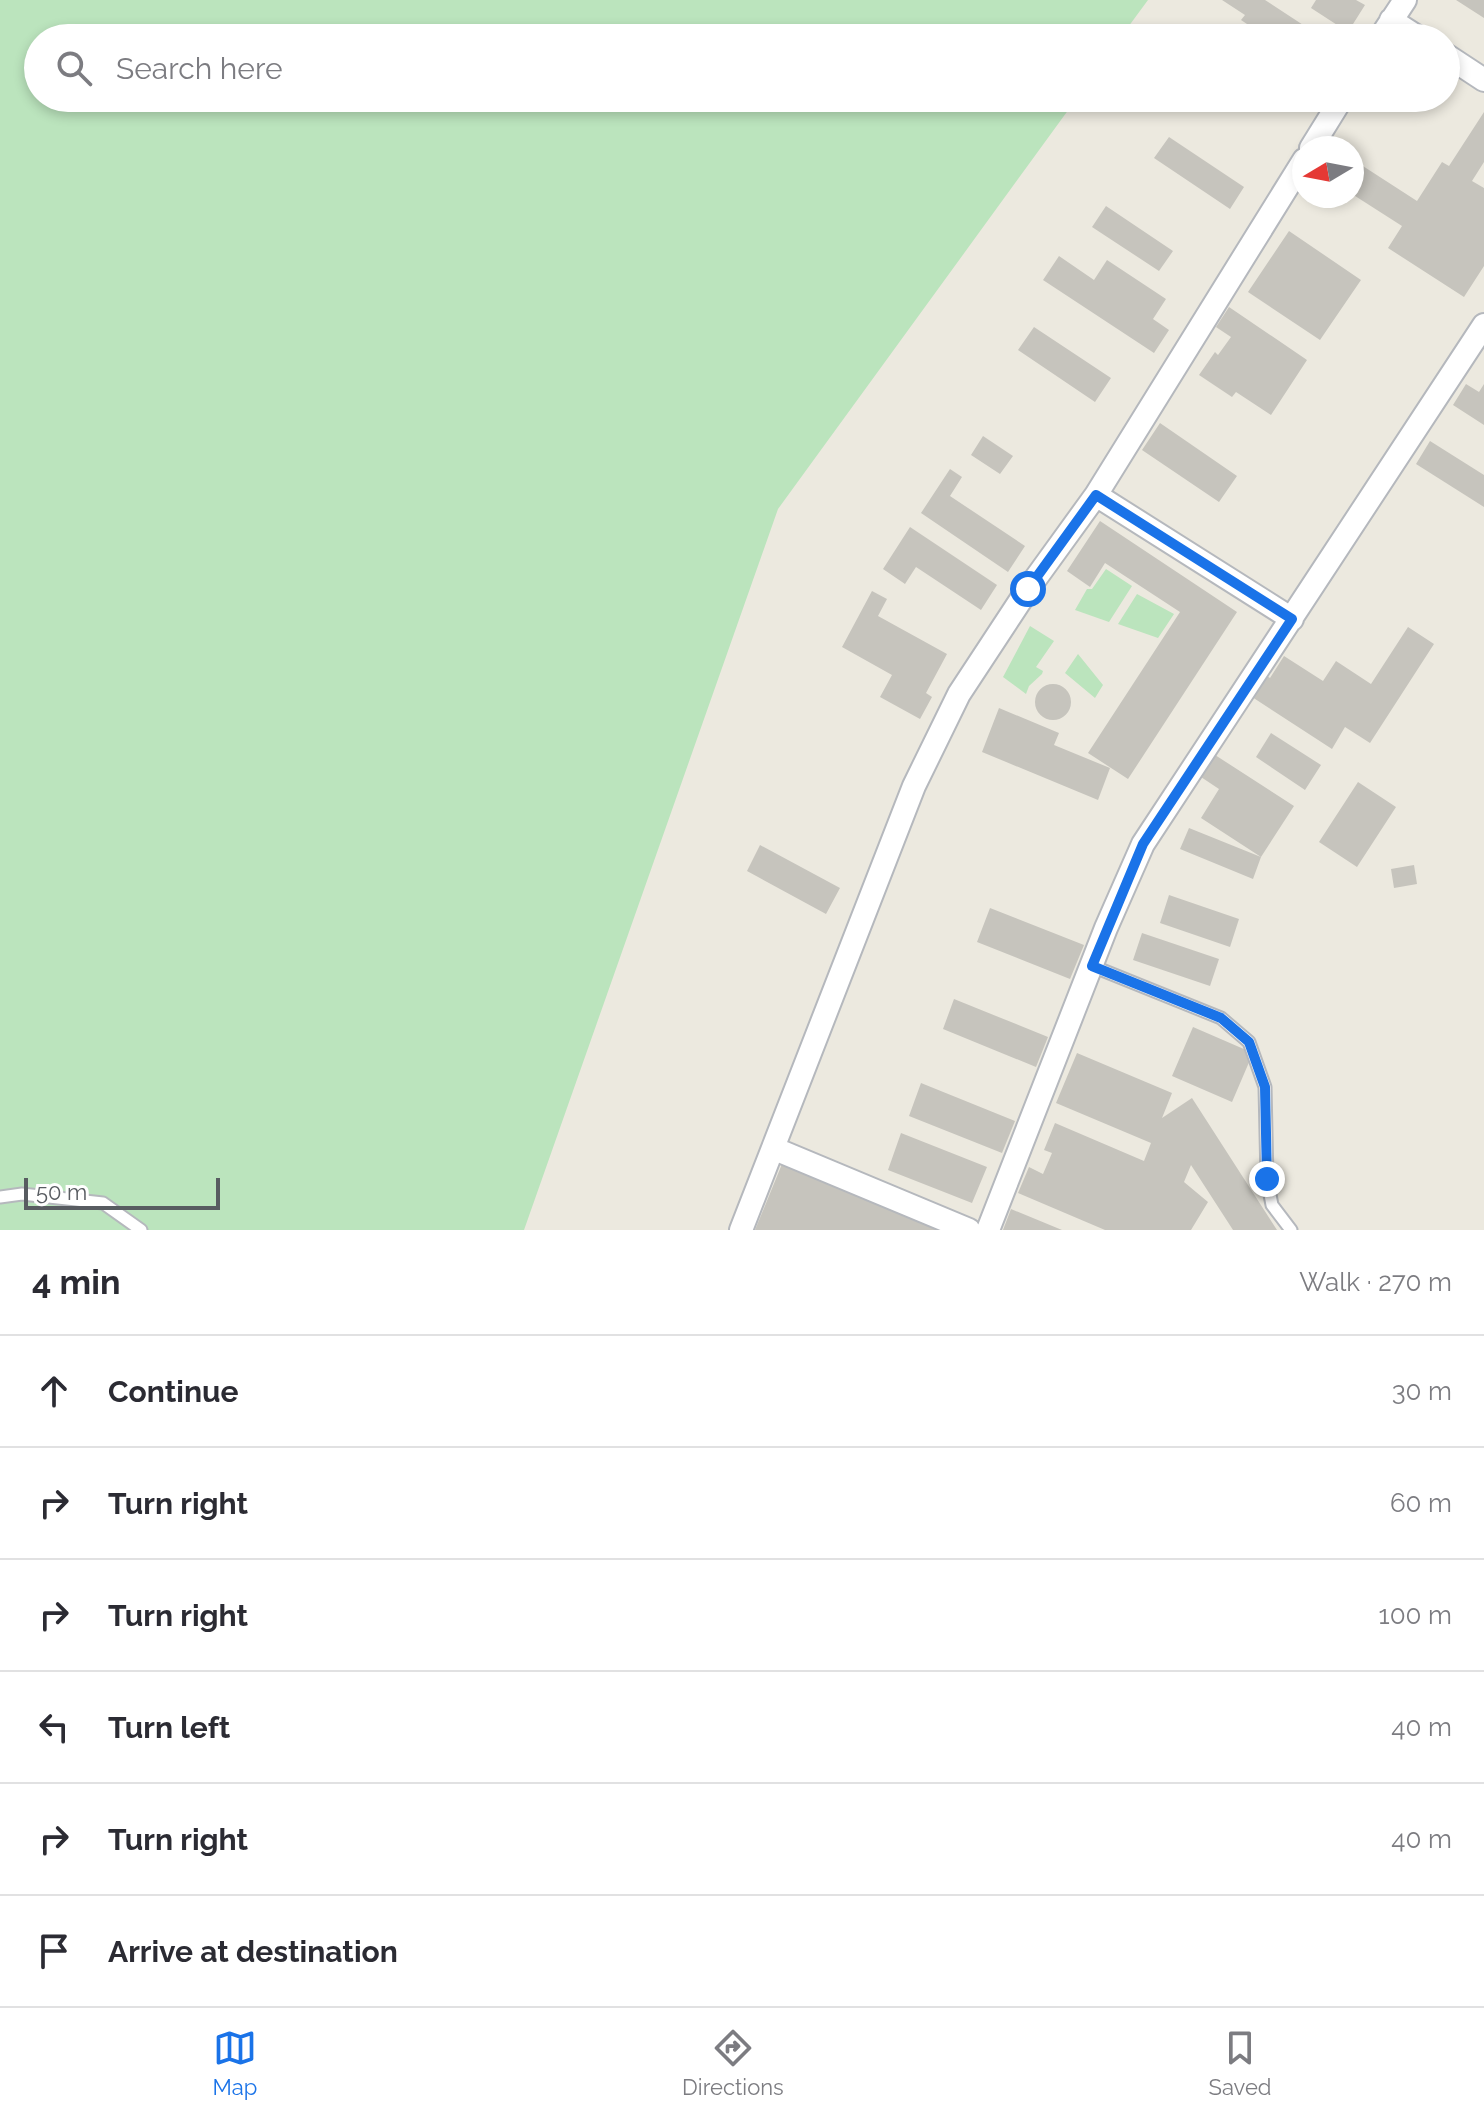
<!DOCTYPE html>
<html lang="en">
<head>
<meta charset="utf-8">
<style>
  :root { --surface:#fff; --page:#f7f7f7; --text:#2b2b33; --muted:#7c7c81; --line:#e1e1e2; --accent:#1a73e8 }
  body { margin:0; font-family:Raleway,sans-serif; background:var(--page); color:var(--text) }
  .compass { position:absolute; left:1292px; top:136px; width:72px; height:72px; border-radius:50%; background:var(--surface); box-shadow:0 4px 12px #0003; rotate:260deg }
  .scale { position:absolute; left:24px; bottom:20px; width:196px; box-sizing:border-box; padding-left:8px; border:4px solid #585c61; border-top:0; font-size:22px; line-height:28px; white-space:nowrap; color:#585c61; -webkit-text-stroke:6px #fff; paint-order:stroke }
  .stop { position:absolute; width:24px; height:24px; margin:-18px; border:6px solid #1a73e8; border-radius:50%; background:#fff }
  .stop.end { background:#1a73e8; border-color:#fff; box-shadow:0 2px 8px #0008 }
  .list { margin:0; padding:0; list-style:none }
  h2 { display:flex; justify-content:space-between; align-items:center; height:104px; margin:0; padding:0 32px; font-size:34px }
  h2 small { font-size:26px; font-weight:400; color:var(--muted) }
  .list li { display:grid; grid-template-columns:52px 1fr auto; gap:24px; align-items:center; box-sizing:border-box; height:112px; padding:0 32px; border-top:2px solid var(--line) }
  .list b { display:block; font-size:30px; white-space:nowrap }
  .list em { font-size:26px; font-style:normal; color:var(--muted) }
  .icon { flex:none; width:44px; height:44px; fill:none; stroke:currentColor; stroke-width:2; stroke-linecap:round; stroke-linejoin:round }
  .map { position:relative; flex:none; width:1484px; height:1230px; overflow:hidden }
  .search { position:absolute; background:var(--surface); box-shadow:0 4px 12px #0003; left:24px; right:24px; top:24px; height:88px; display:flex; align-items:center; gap:20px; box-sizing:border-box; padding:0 28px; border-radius:44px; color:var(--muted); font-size:30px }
  .sheet { height:776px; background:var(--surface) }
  nav { display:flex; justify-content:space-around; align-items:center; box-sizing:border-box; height:112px; border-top:2px solid var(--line); background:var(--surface); font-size:22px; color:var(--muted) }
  nav a { display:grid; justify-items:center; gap:4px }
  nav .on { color:var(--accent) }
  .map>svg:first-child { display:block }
  .green { fill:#bbe4bd }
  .building { fill:#c6c4bd }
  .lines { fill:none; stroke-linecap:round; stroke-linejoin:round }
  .lane-casing { stroke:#b5b8bd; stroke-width:15 }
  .street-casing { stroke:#b5b8bd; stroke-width:26 }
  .lane { stroke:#fff; stroke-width:11 }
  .street { stroke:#fff; stroke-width:22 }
  .route { stroke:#1a73e8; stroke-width:10 }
</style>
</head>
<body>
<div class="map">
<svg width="1484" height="1230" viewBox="0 0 1484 1230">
  <rect width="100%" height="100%" fill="#ece9df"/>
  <path class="green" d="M0,0H1148L1120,38H38V98H1077L778,509L524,1230H0Z
    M1106,569L1132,586L1109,622L1075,610L1087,589H1092Z
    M1137,594L1174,614L1158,638L1118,624Z
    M1030,626L1054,641L1036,667L1043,671L1042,674L1029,686L1026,694L1003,677Z
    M1078,654L1103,685L1095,698L1065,673Z"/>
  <path class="building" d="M1222,0H1265L1323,38H1268L1241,20L1245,15Z
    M1316,0H1356L1365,5L1348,32L1311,8Z
    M1456,0H1484V18Z
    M1484,112V162L1472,181L1484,188V266L1464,297L1388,248L1402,226L1352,194V159L1417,201L1442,162L1449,166Z
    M1169,137L1244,187L1230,209L1154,158Z
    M1106,206L1173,251L1159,271L1092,227Z
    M1289,231L1361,280L1320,340L1248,292Z
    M1059,256L1094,280L1107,260L1166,299L1153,319L1169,330L1154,353L1043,280Z
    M1229,307L1307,360L1271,415L1236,392L1232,397L1199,375L1215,352L1218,355L1231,337L1216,327Z
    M1034,327L1111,378L1095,402L1018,350Z
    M1466,384L1479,392L1484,384V425L1453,405Z
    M1160,423L1237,476L1219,502L1142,450Z
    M983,436L1013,456L1000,474L971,455Z
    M1430,441L1484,475V507L1416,464Z
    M950,469L962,477L950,496L1025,546L1008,572L921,513Z
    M1100,521L1237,612L1128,779L1088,753L1180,612L1105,563L1090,587L1067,571Z
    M910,527L997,585L981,610L916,567L905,584L883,569Z
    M872,591L887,599L878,616L947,654L926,693L932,697L920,719L880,697L892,675L842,647Z
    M1408,627L1434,644L1370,743L1345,727L1332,749L1249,695L1264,674L1270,678L1284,656L1323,681L1336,661L1371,684Z
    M1035 702a18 18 0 1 1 36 0a18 18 0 1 1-36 0Z
    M999,708L1059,733L1054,745L1110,768L1098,800L982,752Z
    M1271,733L1321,765L1305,790L1256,757Z
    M1212,753L1294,806L1261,857L1201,818L1219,789L1198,775Z
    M1358,782L1396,807L1357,867L1319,842Z
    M1189,828L1261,857L1253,879L1180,849Z
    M760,845L840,888L826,914L747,871Z
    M1414,865L1417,884L1394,888L1391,869Z
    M1169,895L1239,919L1230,947L1160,923Z
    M990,908L1084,945L1070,979L977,942Z
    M1142,933L1219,959L1210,986L1133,960Z
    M954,999L1048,1037L1036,1067L943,1029Z
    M1193,1027L1253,1053L1232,1102L1172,1076Z
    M1077,1053L1172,1093L1162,1118L1192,1098L1277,1230H1233L1191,1165L1184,1182L1208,1202L1191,1230H1105L1018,1193L1029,1167L1043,1174L1052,1153L1044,1150L1055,1123L1144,1161L1151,1143L1056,1103Z
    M921,1083L1015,1121L1002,1153L909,1116Z
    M901,1133L987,1167L972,1203L888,1170Z
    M782,1164L944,1230H755Z
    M1011,1209L1062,1230H1003Z"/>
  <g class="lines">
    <g class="lane-casing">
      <path id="lane" d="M1092,966L1221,1018L1249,1042L1265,1087L1267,1179L1272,1205L1291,1230
        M0,1197L22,1194L103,1203L141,1230"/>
    </g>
    <g class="street-casing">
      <path id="street" d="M1391,20L1419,38
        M1380,38L1405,0
        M1446,55L1484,80
        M1311,148L1342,98
        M1096,495L1292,619
        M775,1149L969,1230
        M741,1230L914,786L959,694L1028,589L1096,495L1304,160
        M988,1230L1106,928L1143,844L1484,325"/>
    </g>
    <use href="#lane" class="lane"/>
    <use href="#street" class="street"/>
  </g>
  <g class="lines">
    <path class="route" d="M1028,589L1096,495L1292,619L1143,844L1092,966L1221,1018L1249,1042L1265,1087L1267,1179"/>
  </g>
</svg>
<svg class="compass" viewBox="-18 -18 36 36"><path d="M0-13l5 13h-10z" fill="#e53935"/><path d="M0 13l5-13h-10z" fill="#7c7c81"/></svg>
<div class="scale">50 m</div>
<div class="stop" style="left:1028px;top:589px"></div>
<div class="stop end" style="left:1267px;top:1179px"></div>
<div class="search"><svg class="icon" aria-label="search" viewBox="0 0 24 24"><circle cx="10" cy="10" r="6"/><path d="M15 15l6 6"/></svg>Search here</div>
</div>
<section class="sheet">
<h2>4 min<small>Walk · 270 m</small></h2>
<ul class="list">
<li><svg class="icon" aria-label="ahead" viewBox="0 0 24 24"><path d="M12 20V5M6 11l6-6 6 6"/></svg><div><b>Continue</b></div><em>30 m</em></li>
<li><svg class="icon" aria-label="right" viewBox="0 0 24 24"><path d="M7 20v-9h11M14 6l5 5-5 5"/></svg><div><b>Turn right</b></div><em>60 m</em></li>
<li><svg class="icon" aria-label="right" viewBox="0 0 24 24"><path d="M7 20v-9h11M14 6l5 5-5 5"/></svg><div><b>Turn right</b></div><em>100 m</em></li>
<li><svg class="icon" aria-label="left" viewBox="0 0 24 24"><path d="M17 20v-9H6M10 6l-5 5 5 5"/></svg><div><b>Turn left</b></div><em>40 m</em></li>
<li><svg class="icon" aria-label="right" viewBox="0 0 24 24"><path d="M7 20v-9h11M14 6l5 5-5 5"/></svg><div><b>Turn right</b></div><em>40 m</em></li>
<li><svg class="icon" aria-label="arrive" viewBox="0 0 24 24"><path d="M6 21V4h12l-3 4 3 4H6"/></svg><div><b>Arrive at destination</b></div></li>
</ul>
</section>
<nav>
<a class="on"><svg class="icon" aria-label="map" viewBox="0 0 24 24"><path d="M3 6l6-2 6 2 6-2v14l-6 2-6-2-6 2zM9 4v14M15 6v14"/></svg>Map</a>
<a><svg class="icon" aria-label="directions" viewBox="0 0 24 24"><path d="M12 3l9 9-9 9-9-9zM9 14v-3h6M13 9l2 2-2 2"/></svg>Directions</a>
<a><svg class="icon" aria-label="saved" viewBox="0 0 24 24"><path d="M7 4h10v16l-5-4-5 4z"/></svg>Saved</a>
</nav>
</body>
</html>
